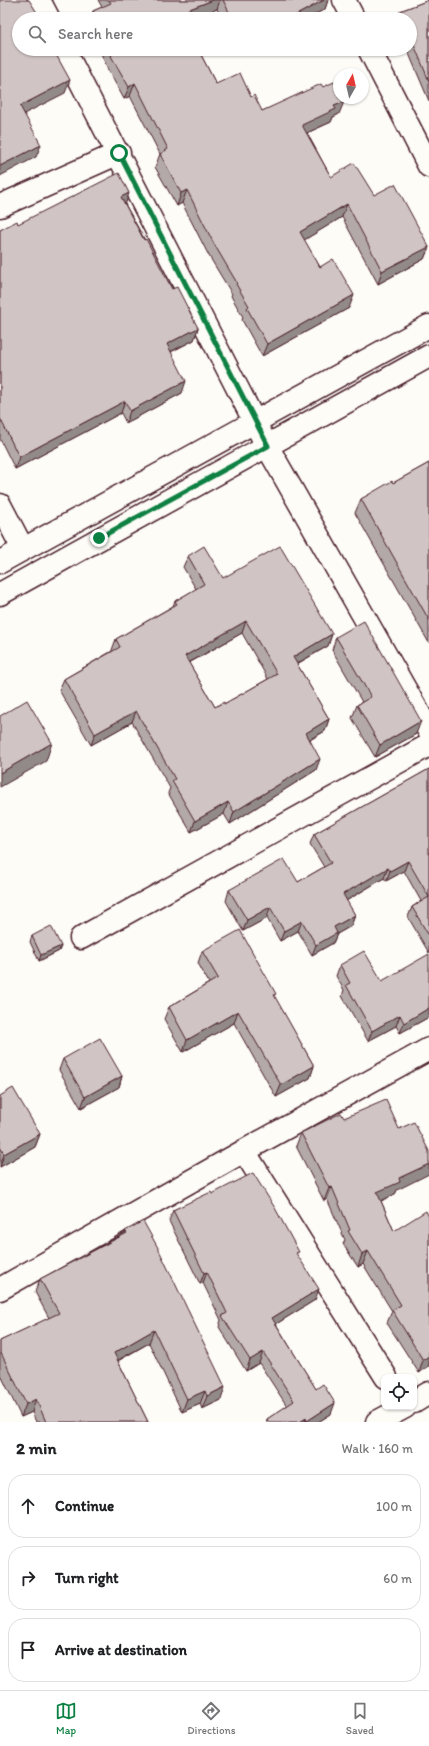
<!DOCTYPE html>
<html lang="en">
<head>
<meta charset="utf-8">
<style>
  :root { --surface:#fff; --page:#f2f2f2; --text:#202124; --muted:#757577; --line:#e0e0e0; --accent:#0b8043 }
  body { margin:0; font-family:Itim,sans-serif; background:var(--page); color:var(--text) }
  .controls { position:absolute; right:12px; bottom:12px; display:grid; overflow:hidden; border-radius:8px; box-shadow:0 1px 3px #0004 }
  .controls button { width:36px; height:36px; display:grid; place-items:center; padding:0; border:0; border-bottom:1px solid var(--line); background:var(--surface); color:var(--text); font:20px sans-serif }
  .compass { position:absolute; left:333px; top:68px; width:36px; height:36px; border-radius:50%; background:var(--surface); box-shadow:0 1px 3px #0004; rotate:8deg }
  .stop { position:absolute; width:12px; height:12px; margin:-9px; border:3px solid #0b8043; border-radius:50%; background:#fff }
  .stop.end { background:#0b8043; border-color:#fff; box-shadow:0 1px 4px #0008 }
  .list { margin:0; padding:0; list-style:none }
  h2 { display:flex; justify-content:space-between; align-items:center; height:52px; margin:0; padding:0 16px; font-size:17px }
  h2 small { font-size:13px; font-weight:400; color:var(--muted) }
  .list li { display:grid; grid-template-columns:26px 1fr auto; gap:12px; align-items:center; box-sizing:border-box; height:64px; margin:0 8px 8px; padding:0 8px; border:1px solid var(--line); border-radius:16px }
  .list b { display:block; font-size:15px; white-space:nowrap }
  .list em { font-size:13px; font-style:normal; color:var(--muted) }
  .icon { flex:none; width:22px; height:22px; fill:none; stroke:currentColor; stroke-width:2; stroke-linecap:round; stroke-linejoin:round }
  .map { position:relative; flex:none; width:429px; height:1422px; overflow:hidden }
  .search { position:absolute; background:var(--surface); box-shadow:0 1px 3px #0004; left:12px; right:12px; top:12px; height:44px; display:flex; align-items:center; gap:10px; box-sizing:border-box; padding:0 14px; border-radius:22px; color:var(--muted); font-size:15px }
  .sheet { height:268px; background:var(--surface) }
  nav { display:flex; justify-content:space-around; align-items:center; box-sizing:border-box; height:56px; border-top:1px solid var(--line); background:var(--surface); font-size:11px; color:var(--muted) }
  nav a { display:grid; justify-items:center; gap:2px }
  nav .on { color:var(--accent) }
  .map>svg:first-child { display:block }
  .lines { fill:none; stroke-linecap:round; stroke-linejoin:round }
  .minor-casing { stroke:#4a1f2b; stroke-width:25 }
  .major-casing { stroke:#4a1f2b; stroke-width:25 }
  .minor { stroke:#fdfcf7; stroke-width:22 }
  .major { stroke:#fdfcf7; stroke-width:22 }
  .wall { fill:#b3a9a9; stroke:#4a1f2b; fill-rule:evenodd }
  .shaded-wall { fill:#928a89; stroke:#4a1f2b }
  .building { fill:#d0c5c4; stroke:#4a1f2b; fill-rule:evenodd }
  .route { stroke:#0b8043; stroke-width:5 }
</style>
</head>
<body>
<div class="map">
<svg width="429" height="1422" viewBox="0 0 429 1422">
  <rect width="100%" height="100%" fill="#fdfcf7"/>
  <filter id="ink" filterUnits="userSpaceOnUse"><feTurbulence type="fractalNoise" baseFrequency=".025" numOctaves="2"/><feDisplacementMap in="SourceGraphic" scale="8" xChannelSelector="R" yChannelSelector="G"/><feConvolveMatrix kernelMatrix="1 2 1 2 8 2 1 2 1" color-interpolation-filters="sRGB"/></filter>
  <g filter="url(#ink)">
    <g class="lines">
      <g class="minor-casing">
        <path id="minor" d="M39,0L49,19
          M344,0L354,19
          M64,49L267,446L429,731
          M369,49L429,166
          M0,206L119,153
          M0,505L23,549
          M81,938L429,745
          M244,1151L386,1377
          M0,1289L244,1151L429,1049
          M414,1402L429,1393
          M377,1422L405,1407"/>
      </g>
      <g class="major-casing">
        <path id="major" d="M0,562L429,326
          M0,594L429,356"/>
      </g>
      <use href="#minor" class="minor"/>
      <use href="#major" class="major"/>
    </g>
    <path class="wall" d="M98,0H328L325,9L307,19H222L217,9L192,19H90L93,11L102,7Z
      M429,0V101L407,49H410V19H397L400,11Z
      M99,49H198L216,84L251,97L262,111L323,87L339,114L333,117L331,122L307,133L331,177L374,195L429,247L424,259L378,284L342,217L304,240L320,267L349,308L262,356L242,320L243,317L231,296L232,294L209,256L182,203L177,206L155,167L160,154L130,96L124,99L107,68V67Z
      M240,49H251L243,53Z
      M125,204L172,289L198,328L194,340L171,352L182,393L126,423L121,413L15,469L0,439V230L18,224Z
      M429,463V643L355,513L361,499L393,483Z
      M188,556L223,578L332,634L328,646L297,664L329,719L325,731L310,740L316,770L230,824L224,814L191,832L168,793L170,788L132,722L91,745L59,690L64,679L112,651V650L116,639L173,606L175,601L196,589L183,567ZM242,633L268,679L224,704L215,707L189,663Z
      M336,637L416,734L375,757L352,718L357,705L362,702L332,650Z
      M429,769V953L408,917L412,907L421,901L404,871L386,881L384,878L346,901L355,915L351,926L337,934L333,943L312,955L298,931L280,941L267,918L243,931L226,901L229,890L298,882L324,867L310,844L314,834Z
      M32,936L61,946L59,951L39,961L30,942Z
      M202,951L275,998L314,1066L310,1078L276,1097L234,1023L183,1052L164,1019L169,1007L209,983L198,963Z
      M340,965L382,981L429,1017L400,1033L396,1026L368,1041L342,996L344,990L336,976Z
      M63,1059L122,1076L119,1087L81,1108L59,1070Z
      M0,1096L40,1134L35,1147L0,1167Z
      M344,1118L397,1190L395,1194L381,1201L394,1231L429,1217V1366L419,1373L387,1323L392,1311L363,1264L358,1267L343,1244L345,1240L327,1199L324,1201L296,1146L301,1133Z
      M212,1194L298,1256L315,1300L276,1324L331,1414L318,1422H266L267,1419L287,1406L259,1363L246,1371L219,1327L221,1320L203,1283L200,1284L169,1221L173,1210Z
      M125,1231L221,1400L202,1409L200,1404L182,1412L149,1343L118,1361L148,1422H36L32,1412L21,1417L0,1373V1341L49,1318L35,1292L40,1279L124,1234Z"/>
    <path class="shaded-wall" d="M213,0H220L217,9L191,19L187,10Z
      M324,0H328L325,9L307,19H289Z
      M233,15L232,19H230L231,16Z
      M244,49H251L243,53Z
      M70,80L65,93L16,118L20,106Z
      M135,83L130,96L124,99L129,87Z
      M344,102L339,114L333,117L331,122L298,137L302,125L334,106Z
      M41,145L36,157L0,176V166Z
      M187,190L182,203L177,206L181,193Z
      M129,193L125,206L121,197Z
      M347,204L342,217L296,245L300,232Z
      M429,247L424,259L378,284L382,271Z
      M354,295L349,308L262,356L267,344Z
      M198,328L194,340L162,356L167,344Z
      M186,381L182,393L126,423L130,411Z
      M125,401L121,413L15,469L19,457Z
      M246,621L242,633L181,667L185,656Z
      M332,634L328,646L289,668L293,657Z
      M136,711L132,722L91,745L95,734Z
      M329,719L325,731L301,744L306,733Z
      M421,721L416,734L375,757L380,745Z
      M52,743L46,761L0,787V773Z
      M320,759L316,770L230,824L234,812Z
      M228,802L224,814L191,832L195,821Z
      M408,861L404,871L386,881L390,871Z
      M388,868L384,878L339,905L343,894Z
      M270,907L267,918L243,931L247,920Z
      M355,915L351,926L337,934L333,943L312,955L316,945L334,927Z
      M302,921L298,931L280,941L284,931Z
      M61,946L59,951L39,961L41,955Z
      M429,1008V1017L400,1033L404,1023Z
      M238,1011L234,1023L183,1052L187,1040Z
      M400,1015L396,1026L368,1041L372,1031Z
      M314,1066L310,1078L276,1097L281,1085Z
      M122,1076L119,1087L81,1108L85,1097Z
      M40,1134L35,1147L0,1167L4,1154Z
      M429,1164V1174L397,1190L395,1194L373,1205L377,1192L399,1178Z
      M332,1187L327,1199L324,1201L329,1188Z
      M368,1251L363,1264L358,1267L362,1254Z
      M207,1272L203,1283L200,1284L204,1273Z
      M319,1289L315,1300L268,1329L272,1318Z
      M154,1330L149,1343L109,1365L114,1353Z
      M263,1352L259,1363L246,1371L250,1360Z
      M429,1356V1366L419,1373L423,1360Z
      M225,1387L221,1400L202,1409L207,1396Z
      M205,1391L200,1404L182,1412L187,1399Z
      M36,1399L32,1412L21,1417L26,1404Z
      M335,1403L331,1414L318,1422H307V1421Z
      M306,1418L305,1422H300Z"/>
    <path class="building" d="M0,0H29L41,19H19V49H53L70,80L20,106L41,145L0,166Z
      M109,0H213L187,10L192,19H96L93,11L111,3Z
      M223,0H324L289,19H236L233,15L231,16Z
      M429,0V81L410,35V19H403L400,11Z
      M110,49H198L216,84L240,73L251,97L254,95L262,111L321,84L323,87L334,82L339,92V98H342L344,102L334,106L336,109L302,125L331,177L354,163L374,195L395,184L429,247L382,271L347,204L300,232L320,267L333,259L354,295L267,344L247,308L249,306L236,284L237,283L214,244L187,190L181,193L160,154L168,149L135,83L129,87L111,56L112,55Z
      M119,173L129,193L121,197L144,240L146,239L172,289L177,287L198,328L167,344L186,381L130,411L125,401L19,457L0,418V230L17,221L18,224Z
      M429,463V620L361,499L392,481L393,483Z
      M204,546L223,578L280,546L332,634L293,657L329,719L306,733L320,759L234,812L228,802L195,821L172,781L175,779L136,711L95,734L64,679L120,647L116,639L177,604L175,601L204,584L188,556ZM246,621L277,674L224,704V702L215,707L185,656Z
      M364,621L421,721L380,745L357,705L371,697L336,637Z
      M27,700L52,743L0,773V716Z
      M429,769V936L412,907L429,897L408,861L390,871L388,868L343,894L355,915L334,927L337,933L316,945L302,921L284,931L270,907L247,920L229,890L284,859L298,882L331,863L314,834Z
      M51,926L61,946L41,955L32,936Z
      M240,930L276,994L274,995L314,1066L281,1085L238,1011L187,1040L169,1007L218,978L202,951Z
      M364,951L382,981L429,954V1008L404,1023L400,1015L372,1031L346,985L350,983L340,965Z
      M100,1038L122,1076L85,1097L63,1059Z
      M13,1088L40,1134L4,1154L0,1147V1096Z
      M386,1100L399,1129L414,1122L429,1151V1164L399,1178L400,1182L377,1192L394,1231L426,1211L429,1217V1356L423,1360L392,1310L401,1305L368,1251L362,1254L348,1231L350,1230L332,1187L329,1188L301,1133L341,1113L344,1118Z
      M253,1173L275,1208L299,1252L296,1253L319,1289L272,1318L316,1389L323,1384L335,1403L307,1421L306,1418L300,1422H269L267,1419L294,1401L263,1352L250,1360L222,1316L227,1313L207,1272L204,1273L173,1210L211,1192L212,1194Z
      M143,1221L157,1246L225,1387L207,1396L205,1391L187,1399L154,1330L114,1353L148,1422H46L36,1399L26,1404L0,1351V1341L59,1313L40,1279L127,1233L125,1231Z"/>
  </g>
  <g class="lines" filter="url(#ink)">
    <path class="route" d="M99,538L268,446L119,153"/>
  </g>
</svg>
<div class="controls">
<button><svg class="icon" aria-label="locate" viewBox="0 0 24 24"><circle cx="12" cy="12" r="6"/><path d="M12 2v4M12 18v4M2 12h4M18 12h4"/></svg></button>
</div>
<svg class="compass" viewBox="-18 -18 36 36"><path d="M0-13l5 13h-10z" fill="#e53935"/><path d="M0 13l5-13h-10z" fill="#757577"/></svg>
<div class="stop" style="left:119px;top:153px"></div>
<div class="stop end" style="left:99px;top:538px"></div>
<div class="search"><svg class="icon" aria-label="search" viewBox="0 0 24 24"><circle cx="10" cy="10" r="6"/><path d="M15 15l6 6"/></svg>Search here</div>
</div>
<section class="sheet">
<h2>2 min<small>Walk · 160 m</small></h2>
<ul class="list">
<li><svg class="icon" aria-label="ahead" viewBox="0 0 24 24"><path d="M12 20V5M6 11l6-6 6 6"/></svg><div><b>Continue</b></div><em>100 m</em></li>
<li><svg class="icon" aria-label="right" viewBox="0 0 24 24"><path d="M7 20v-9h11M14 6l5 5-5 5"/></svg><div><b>Turn right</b></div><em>60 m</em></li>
<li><svg class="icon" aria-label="arrive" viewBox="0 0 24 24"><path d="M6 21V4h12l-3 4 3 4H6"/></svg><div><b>Arrive at destination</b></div></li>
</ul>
</section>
<nav>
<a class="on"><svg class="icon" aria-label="map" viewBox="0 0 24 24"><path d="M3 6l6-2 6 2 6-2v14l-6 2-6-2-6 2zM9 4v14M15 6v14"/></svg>Map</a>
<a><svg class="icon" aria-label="directions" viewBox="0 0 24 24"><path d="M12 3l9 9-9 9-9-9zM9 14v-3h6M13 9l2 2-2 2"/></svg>Directions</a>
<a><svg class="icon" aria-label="saved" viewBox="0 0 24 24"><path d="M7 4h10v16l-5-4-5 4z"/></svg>Saved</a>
</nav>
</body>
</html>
